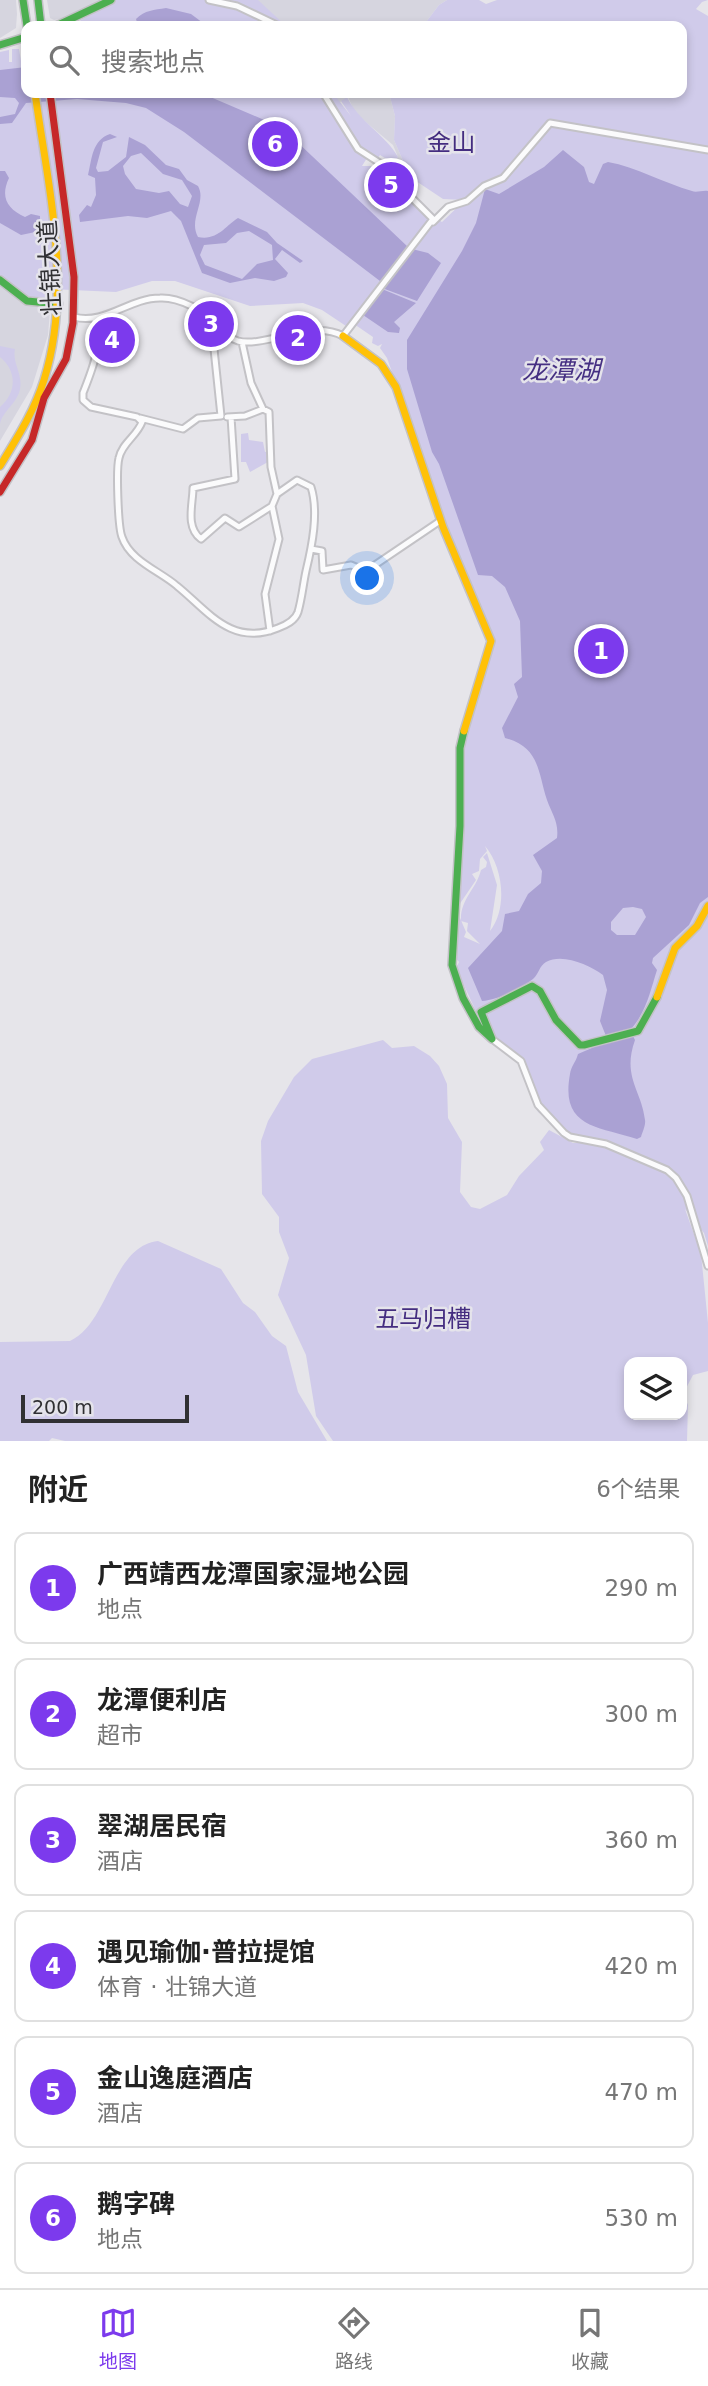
<!DOCTYPE html>
<html lang="zh">
<head>
<meta charset="utf-8">
<style>
  :root { --surface:#fff; --page:#f2f2f2; --text:#222; --muted:#767676; --line:#e0e0e0; --accent:#7c3aed }
  body { margin:0; font-family:"DejaVu Sans","Noto Sans SC",sans-serif; background:var(--page); color:var(--text) }
  .controls { position:absolute; right:21px; bottom:21px; display:grid; overflow:hidden; border-radius:14px; box-shadow:0 4px 10px #0003 }
  .controls button { width:63px; height:63px; display:grid; place-items:center; padding:0; border:0; border-bottom:2px solid var(--line); background:var(--surface); color:var(--text); font:35px sans-serif }
  .scale { position:absolute; left:21px; bottom:18px; width:168px; box-sizing:border-box; padding-left:7px; border:4px solid #303033; border-top:0; font-size:19px; line-height:24px; white-space:nowrap; color:#303033; -webkit-text-stroke:5px #e5e4eb; paint-order:stroke }
  .you { position:absolute; left:368px; top:579px; width:24px; height:24px; margin:-18px; border:5px solid #fff; border-radius:50%; background:#1a73e8; box-shadow:0 0 0 10px #1a73e833 }
  .badge { display:grid; place-items:center; width:46px; height:46px; border-radius:50%; background:var(--accent); color:#fff; font-size:23px; font-weight:700 }
  .pin { position:absolute; translate:-50% -50%; border:4px solid #fff; box-shadow:0 2px 7px #0006 }
  .list { margin:0; padding:0; list-style:none }
  h2 { display:flex; justify-content:space-between; align-items:center; height:91px; margin:0; padding:0 28px; font-size:30px }
  h2 small { font-size:23px; font-weight:400; color:var(--muted) }
  .list li { display:grid; grid-template-columns:46px 1fr auto; gap:21px; align-items:center; box-sizing:border-box; height:112px; margin:0 14px 14px; padding:0 14px; border:2px solid var(--line); border-radius:14px }
  .list b { display:block; font-size:26px; white-space:nowrap }
  .list p { margin:0; font-size:23px; white-space:nowrap; color:var(--muted) }
  .list em { font-size:23px; font-style:normal; color:var(--muted) }
  .icon { flex:none; width:38px; height:38px; fill:none; stroke:currentColor; stroke-width:2; stroke-linecap:round; stroke-linejoin:round }
  .map { position:relative; flex:none; width:708px; height:1441px; overflow:hidden }
  .search { position:absolute; background:var(--surface); box-shadow:0 4px 10px #0003; left:21px; right:21px; top:21px; height:77px; display:flex; align-items:center; gap:18px; box-sizing:border-box; padding:0 24px; border-radius:14px; color:var(--muted); font-size:26px }
  .sheet { height:847px; background:var(--surface) }
  nav { display:flex; justify-content:space-around; align-items:center; box-sizing:border-box; height:98px; border-top:2px solid var(--line); background:var(--surface); font-size:19px; color:var(--muted) }
  nav a { display:grid; justify-items:center; gap:4px }
  nav .on { color:var(--accent) }
  .map>svg:first-child { display:block }
  .built { fill:#d6d5df }
  .green { fill:#d0cbea; fill-rule:evenodd }
  .water { fill:#aaa1d3; fill-rule:evenodd }
  .lines { fill:none; stroke-linecap:round; stroke-linejoin:round }
  .street-casing { stroke:#c3c2c6; stroke-width:9 }
  .fast-casing { stroke:#c3c2c6; stroke-width:10 }
  .slow-casing { stroke:#c3c2c6; stroke-width:10 }
  .jam-casing { stroke:#c3c2c6; stroke-width:10 }
  .street { stroke:#fbfbfc; stroke-width:5 }
  .fast { stroke:#4caf50; stroke-width:7 }
  .slow { stroke:#ffc107; stroke-width:7 }
  .jam { stroke:#c62828; stroke-width:7 }
  .labels { text-anchor:middle; dominant-baseline:central; stroke-width:5; stroke-linejoin:round; paint-order:stroke }
  .park-label { font-size:24px; fill:#442d80; stroke:#e5e4eb }
  .street-label { font-size:24px; fill:#303033; stroke:#e5e4eb }
  .water-label { font-size:26px; font-style:italic; fill:#463083; stroke:#e5e4eb }
</style>
</head>
<body>
<div class="map">
<svg width="708" height="1441" viewBox="0 0 708 1441">
  <rect width="100%" height="100%" fill="#e6e5ea"/>
  <path class="built" d="M0,0H16L17,14L16,28L0,38Z
    M47,0H102L66,18L54,20L50,18Z
    M217,0H447L439,5L423,26H283Z
    M326,93H389L395,116L394,140L407,170L394,161L398,157L393,145L355,113L348,97L334,106Z
    M379,166L401,179L407,194L402,202L393,199L371,178L369,174Z
    M0,285L20,302L49,307L50,311L48,335L32,387L0,441Z"/>
  <path class="green" d="M115,0H258L286,26H71Z
    M447,0H479L486,4L497,0H708L702,2L696,9L708,16V1246L704,1233L685,1209L701,1254L708,1323V1371L693,1375L683,1394L688,1405L687,1441H333L316,1416L306,1355L278,1295L289,1258L279,1232V1217L262,1194L261,1141L268,1121L294,1077L312,1059L383,1040L392,1048L414,1046L430,1056L439,1066L447,1084L448,1118L462,1142L460,1192L471,1207L480,1209L507,1195L519,1176L544,1150L540,1142L549,1130L573,1143H584L538,1112L520,1058L501,1045L479,1018L456,968L459,962L454,956L457,911L466,932L464,937L480,944L467,931L468,923L461,921C460,899 476,890 481,870L486,867L487,862L483,857L487,853L497,885L490,931C508,908 503,867 485,846L487,851L480,859L479,871L472,874L476,880L457,908L464,747L471,712L493,650L485,616L469,588L387,358L380,348L382,344L378,346L372,343L373,337L354,324L346,326L322,310L303,303L250,306L175,281H152L116,292L50,289L46,300L28,297L0,277V52L9,50V62H12V49H19L21,61H26V93H333L351,116L341,101L347,97C359,122 385,134 398,157L393,163L380,155L377,159L367,158L362,166H379L369,174L371,178L395,201L402,202L407,194L413,204L442,222L465,200L443,199L410,177L394,140L395,116L389,93H682V26H423L439,5ZM629,1362H682V1415H629Z
    M0,346L15,349C12,363 23,374 20,389C17,404 3,410 0,424V407C17,392 17,371 0,357Z
    M248,433L249,440L263,442L265,452L269,451L268,462L250,472L246,462H241V434Z
    M158,1241L221,1269L243,1303L255,1312L272,1336L286,1346L298,1392L327,1441H65L52,1438L49,1441H0V1342L70,1341C109,1323 112,1246 158,1241Z"/>
  <path class="water" d="M166,8L191,14L207,26H177L153,21L146,26H138L136,19C145,10 154,10 166,8Z
    M26,67V93H201L262,119L293,138L408,247L380,281L184,132L146,108L126,103L77,99L26,103L12,123L0,124V117L15,114L19,103L15,98L0,97V70Z
    M110,134L117,137L103,142L96,168L98,172L108,171L126,157L129,137L145,145L166,165L179,169L187,180L198,186C207,202 188,219 198,237C218,241 226,225 238,218L267,232L277,243L303,261L300,263L282,250L275,259L288,273L286,277L274,281L255,278L230,283L202,273L181,221L171,211L147,218L128,216L80,222L79,215L87,205L91,207L96,195L95,178L88,175C92,159 92,140 110,134ZM141,153L163,174L182,180L192,196L188,207L180,204L169,191L159,193L136,189L125,174L123,166L131,156ZM249,231L272,245L273,260L257,264L242,279L205,265L200,255L204,245L226,243L237,233Z
    M563,150L584,167L589,182L594,184L603,164L608,162C636,167 664,183 692,191C696,193 703,190 708,191V897L700,903L689,925L653,958L652,963L657,970C650,992 646,1013 630,1030L635,1040C622,1077 641,1089 645,1120C646,1125 642,1133 641,1137L637,1139C598,1126 560,1128 570,1074C571,1066 576,1062 578,1054L608,1041L600,1021L607,990L603,975C589,965 563,953 546,962C539,966 539,974 533,979C520,989 498,1000 482,1001L468,968L502,931L505,914L519,911L528,894L541,883L542,871L533,855L557,838C559,822 552,814 547,800C538,773 540,747 505,738L502,728L518,697L514,684L522,677L520,621L505,587L492,576L478,575L439,464L432,452L407,369V340L462,251L476,223L485,189L499,194L544,167ZM633,907L642,909L646,917L635,935H617L611,930V922L623,908Z
    M0,171H5L9,178C0,197 7,209 25,217L31,214L40,216V231L21,235L0,223Z
    M412,249L428,253L441,263L417,301L382,288Z
    M382,289L416,303L394,322L400,328L399,333L388,332L363,315Z"/>
  <g class="lines">
    <g class="street-casing">
      <path id="street" d="M209,0L237,6L279,26
        M433,222L448,207L467,201L484,186L503,178L550,123L708,150
        M74,317C105,325 129,298 160,298C180,297 203,311 218,324C224,331 229,338 238,341C265,348 311,319 343,336L433,219L411,197L403,178L358,149L323,93
        M95,319C101,349 94,365 83,393V400L91,407L137,417L142,422C137,436 122,443 119,458C116,469 118,527 122,537C130,561 160,571 177,586C208,611 231,647 278,628C286,625 295,621 298,612C302,598 303,585 306,571C312,546 319,512 311,487L297,480L277,494
        M227,417L245,416L263,409
        M231,417L235,479L193,488C193,504 185,527 201,539L225,518L239,527L272,506L277,494L271,467L269,412L263,409L251,383L242,342
        M140,418L183,429L198,418L221,416L214,349L226,333
        M311,549L322,551L323,570L351,565L366,571L440,521
        M270,631L265,594L279,539L272,506
        M492,1039L521,1061L538,1105L564,1133L570,1137L606,1144L667,1170L676,1178L687,1196L708,1266"/>
    </g>
    <g class="fast-casing">
      <path id="fast" d="M23,0L27,26
        M38,0L41,26
        M56,26L111,0
        M0,45L26,37
        M0,280L27,301L59,304
        M464,731L460,748V826L452,965L463,998L479,1027L492,1039L481,1012L532,986L540,991L556,1020L580,1045H584L638,1031L657,997"/>
    </g>
    <g class="slow-casing">
      <path id="slow" d="M343,336L381,364L396,387L443,527L491,641L464,731
        M0,466C17,438 34,412 44,380C73,288 48,186 35,93
        M657,997L675,948L697,926L708,906"/>
    </g>
    <g class="jam-casing">
      <path id="jam" d="M0,492L32,440L44,398L66,359L73,323L74,277L50,93"/>
    </g>
    <use href="#street" class="street"/>
    <use href="#fast" class="fast"/>
    <use href="#slow" class="slow"/>
    <use href="#jam" class="jam"/>
  </g>
  <g class="labels">
    <g class="park-label">
      <text x="451" y="143">金山</text>
      <text x="423" y="1319">五马归槽</text>
    </g>
    <g class="street-label">
      <text transform="translate(50 268) rotate(-93)">壮锦大道</text>
    </g>
    <g class="water-label">
      <text x="561" y="370">龙潭湖</text>
    </g>
  </g>
</svg>
<div class="controls">
<button><svg class="icon" aria-label="layers" viewBox="0 0 24 24"><path d="M12 4l9 5-9 5-9-5zM3 14l9 5 9-5"/></svg></button>
</div>
<div class="scale">200 m</div>
<div class="you"></div>
<div class="pin badge" style="left:601px;top:651px">1</div>
<div class="pin badge" style="left:298px;top:338px">2</div>
<div class="pin badge" style="left:211px;top:324px">3</div>
<div class="pin badge" style="left:112px;top:340px">4</div>
<div class="pin badge" style="left:391px;top:185px">5</div>
<div class="pin badge" style="left:275px;top:144px">6</div>
<div class="search"><svg class="icon" aria-label="search" viewBox="0 0 24 24"><circle cx="10" cy="10" r="6"/><path d="M15 15l6 6"/></svg>搜索地点</div>
</div>
<section class="sheet">
<h2>附近<small>6个结果</small></h2>
<ul class="list">
<li><span class="badge">1</span><div><b>广西靖西龙潭国家湿地公园</b><p>地点</p></div><em>290 m</em></li>
<li><span class="badge">2</span><div><b>龙潭便利店</b><p>超市</p></div><em>300 m</em></li>
<li><span class="badge">3</span><div><b>翠湖居民宿</b><p>酒店</p></div><em>360 m</em></li>
<li><span class="badge">4</span><div><b>遇见瑜伽·普拉提馆</b><p>体育 · 壮锦大道</p></div><em>420 m</em></li>
<li><span class="badge">5</span><div><b>金山逸庭酒店</b><p>酒店</p></div><em>470 m</em></li>
<li><span class="badge">6</span><div><b>鹅字碑</b><p>地点</p></div><em>530 m</em></li>
</ul>
</section>
<nav>
<a class="on"><svg class="icon" aria-label="map" viewBox="0 0 24 24"><path d="M3 6l6-2 6 2 6-2v14l-6 2-6-2-6 2zM9 4v14M15 6v14"/></svg>地图</a>
<a><svg class="icon" aria-label="directions" viewBox="0 0 24 24"><path d="M12 3l9 9-9 9-9-9zM9 14v-3h6M13 9l2 2-2 2"/></svg>路线</a>
<a><svg class="icon" aria-label="saved" viewBox="0 0 24 24"><path d="M7 4h10v16l-5-4-5 4z"/></svg>收藏</a>
</nav>
</body>
</html>
